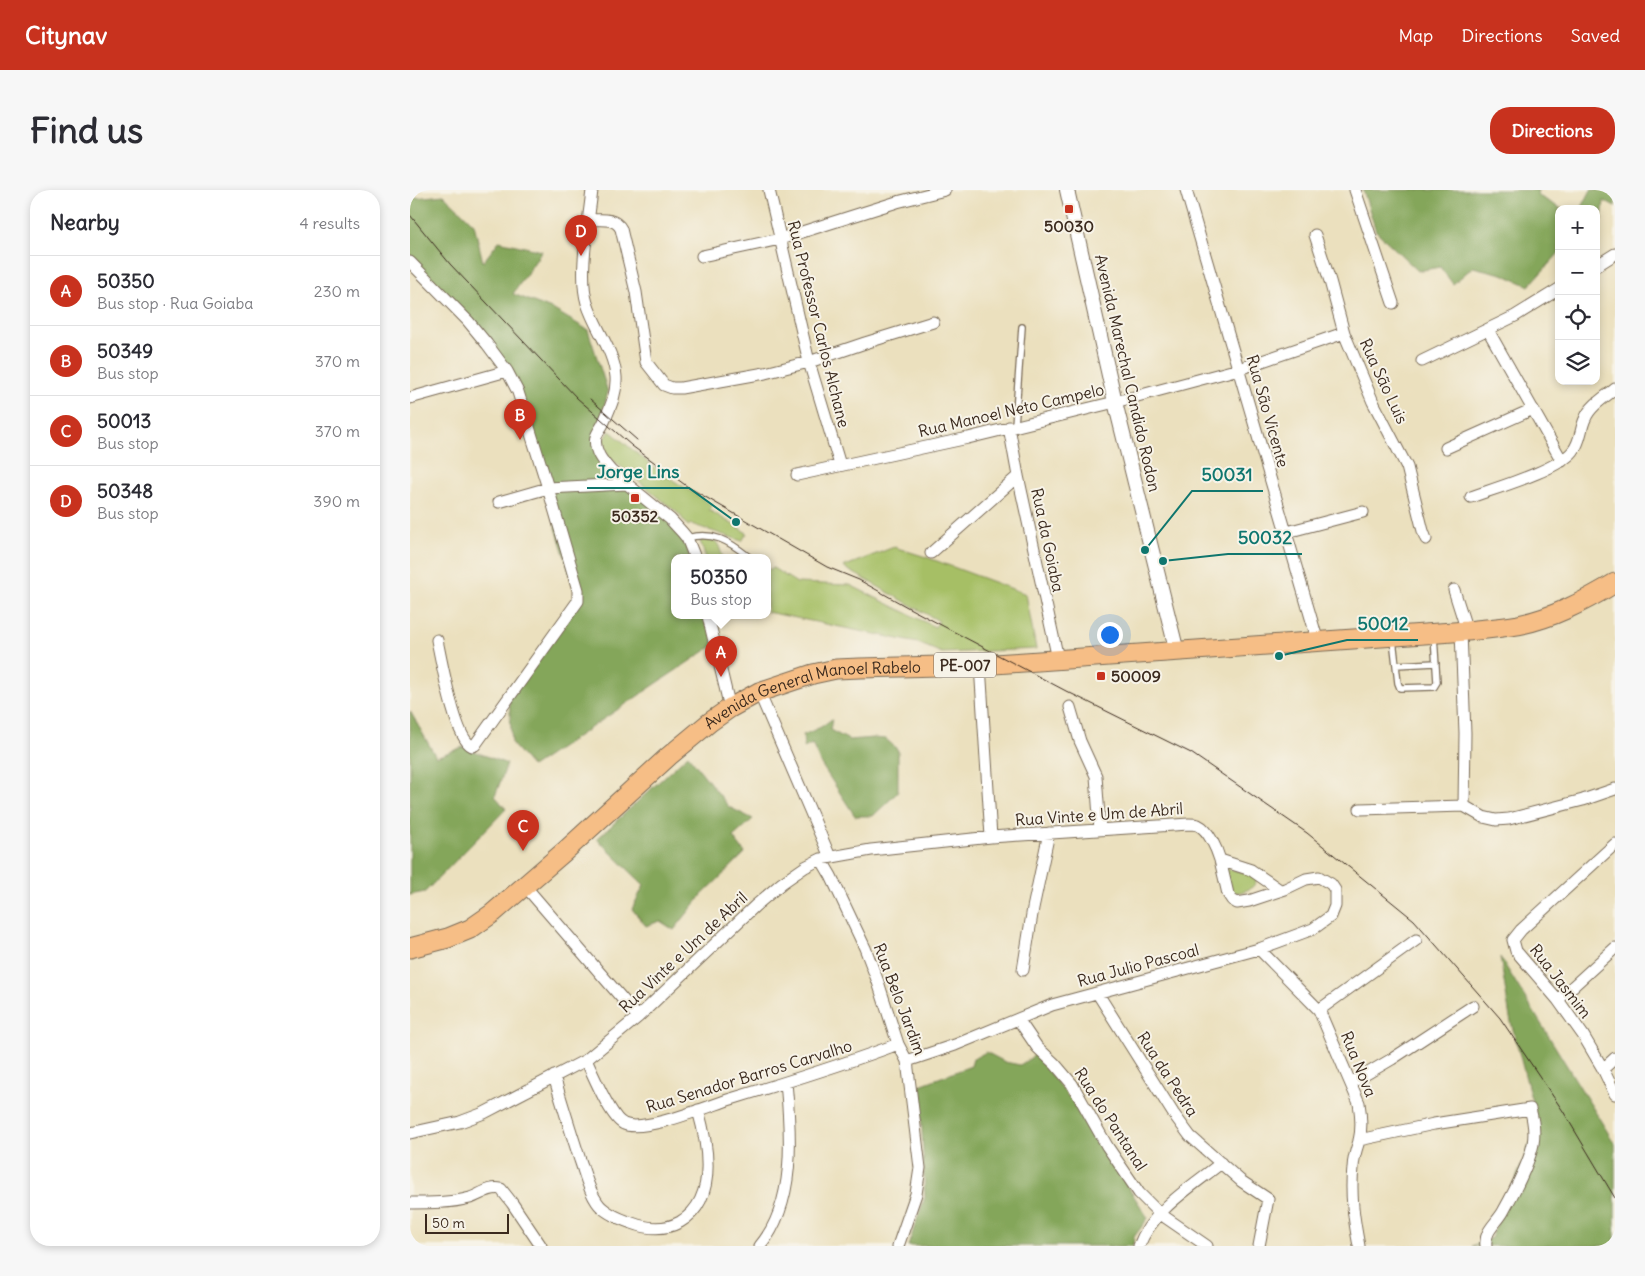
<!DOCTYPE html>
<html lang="en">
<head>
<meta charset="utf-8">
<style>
  :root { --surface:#fff; --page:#f7f7f7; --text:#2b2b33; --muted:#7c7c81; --line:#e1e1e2; --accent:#c8321e }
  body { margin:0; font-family:Delius,sans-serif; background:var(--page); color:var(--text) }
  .controls { position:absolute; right:15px; top:15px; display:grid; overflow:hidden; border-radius:10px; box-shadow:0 2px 8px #0003 }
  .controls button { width:45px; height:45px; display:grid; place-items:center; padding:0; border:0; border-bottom:1px solid var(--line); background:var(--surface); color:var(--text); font:25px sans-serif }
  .scale { position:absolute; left:15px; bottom:12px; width:84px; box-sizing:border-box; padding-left:5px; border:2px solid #3b2a1e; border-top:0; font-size:14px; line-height:18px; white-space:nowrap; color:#3b2a1e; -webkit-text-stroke:4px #f7f3e8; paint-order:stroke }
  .you { position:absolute; left:699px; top:444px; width:18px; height:18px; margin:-12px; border:4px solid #fff; border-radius:50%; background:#1a73e8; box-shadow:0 0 0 8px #1a73e833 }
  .badge { display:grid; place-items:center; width:32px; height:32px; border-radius:50%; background:var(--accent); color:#fff; font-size:16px; font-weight:700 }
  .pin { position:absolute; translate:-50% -41px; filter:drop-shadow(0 1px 2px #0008) }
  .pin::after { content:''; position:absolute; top:26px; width:18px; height:15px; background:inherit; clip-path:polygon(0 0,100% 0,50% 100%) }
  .popup { position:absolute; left:261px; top:364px; width:100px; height:65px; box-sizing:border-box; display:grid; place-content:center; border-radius:10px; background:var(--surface); filter:drop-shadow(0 1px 4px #0005); font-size:16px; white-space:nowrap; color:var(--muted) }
  .popup b { font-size:19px; color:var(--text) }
  .popup::after { content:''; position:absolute; left:50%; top:100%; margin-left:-10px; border:10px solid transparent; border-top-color:var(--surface) }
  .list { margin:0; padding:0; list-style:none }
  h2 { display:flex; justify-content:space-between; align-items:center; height:65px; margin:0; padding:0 20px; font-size:21px }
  h2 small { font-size:16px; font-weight:400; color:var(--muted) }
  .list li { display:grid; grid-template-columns:32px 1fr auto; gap:15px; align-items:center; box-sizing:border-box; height:70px; padding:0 20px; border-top:1px solid var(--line) }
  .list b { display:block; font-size:19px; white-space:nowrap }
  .list p { margin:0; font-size:16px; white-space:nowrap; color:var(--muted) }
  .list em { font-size:16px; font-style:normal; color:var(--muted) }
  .icon { flex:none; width:28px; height:28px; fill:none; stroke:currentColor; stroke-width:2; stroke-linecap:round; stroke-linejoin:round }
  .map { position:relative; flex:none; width:1205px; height:1056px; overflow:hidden; border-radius:20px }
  header { display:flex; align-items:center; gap:30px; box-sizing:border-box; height:70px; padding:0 25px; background:var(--accent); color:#fff }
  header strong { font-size:24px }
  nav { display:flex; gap:28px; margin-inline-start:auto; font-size:18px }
  .intro { display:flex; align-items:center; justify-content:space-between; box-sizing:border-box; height:120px; padding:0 30px }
  h1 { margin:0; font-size:35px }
  .button { padding:12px 22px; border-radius:20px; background:var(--accent); color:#fff; font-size:18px; font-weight:700 }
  main { display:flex; gap:30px; padding:0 30px }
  aside { flex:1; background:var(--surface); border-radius:20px; box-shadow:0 2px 8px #0003 }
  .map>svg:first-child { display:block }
  .green { fill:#a6bf65; stroke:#707442 }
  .forest { fill:#84a65a; stroke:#60683c }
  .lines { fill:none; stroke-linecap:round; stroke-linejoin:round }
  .service-casing { stroke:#796a56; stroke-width:8 }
  .minor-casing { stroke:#796a56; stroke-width:13 }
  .tertiary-casing { stroke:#796a56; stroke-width:16 }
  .primary-casing { stroke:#796a56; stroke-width:21 }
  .service { stroke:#fff; stroke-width:5.5 }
  .minor { stroke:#fff; stroke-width:11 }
  .tertiary { stroke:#fff; stroke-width:14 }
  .primary { stroke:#f6be86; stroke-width:19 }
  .tram { stroke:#3b2a1e; stroke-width:1 }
  .poi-dot { fill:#c8321e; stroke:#f7f3e8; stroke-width:2 }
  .labels { text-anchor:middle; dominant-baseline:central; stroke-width:4; stroke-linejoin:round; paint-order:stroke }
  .shield { fill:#f7f3e8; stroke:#73665b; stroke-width:1 }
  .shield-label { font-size:15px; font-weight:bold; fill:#3b2a1e }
  .poi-label { font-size:16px; font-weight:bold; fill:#3b2a1e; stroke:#f7f3e8 }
  .street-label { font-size:16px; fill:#3b2a1e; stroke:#f7f3e8 }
  .leader { fill:none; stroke:#0f766e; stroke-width:2 }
  .callout-dot { fill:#0f766e; stroke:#f7f3e8; stroke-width:2 }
  .callout-label { font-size:18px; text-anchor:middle; font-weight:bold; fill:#0f766e; stroke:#f7f3e8; stroke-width:4; stroke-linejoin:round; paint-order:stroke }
</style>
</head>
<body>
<header>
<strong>Citynav</strong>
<nav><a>Map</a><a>Directions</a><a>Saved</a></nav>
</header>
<div class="intro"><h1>Find us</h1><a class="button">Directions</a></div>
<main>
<aside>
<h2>Nearby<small>4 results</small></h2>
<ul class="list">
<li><span class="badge">A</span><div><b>50350</b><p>Bus stop · Rua Goiaba</p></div><em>230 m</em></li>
<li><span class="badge">B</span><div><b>50349</b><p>Bus stop</p></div><em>370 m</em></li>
<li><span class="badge">C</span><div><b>50013</b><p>Bus stop</p></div><em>370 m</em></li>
<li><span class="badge">D</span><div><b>50348</b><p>Bus stop</p></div><em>390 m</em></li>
</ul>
</aside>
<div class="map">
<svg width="1205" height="1056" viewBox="0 0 1205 1056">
  <rect width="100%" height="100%" fill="#f7f3e8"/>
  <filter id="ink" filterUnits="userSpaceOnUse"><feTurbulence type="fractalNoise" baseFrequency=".02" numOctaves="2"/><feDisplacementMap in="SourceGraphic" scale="10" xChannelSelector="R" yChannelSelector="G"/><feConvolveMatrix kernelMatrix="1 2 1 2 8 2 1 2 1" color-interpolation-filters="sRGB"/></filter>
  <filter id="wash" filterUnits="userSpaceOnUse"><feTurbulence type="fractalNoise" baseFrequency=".0096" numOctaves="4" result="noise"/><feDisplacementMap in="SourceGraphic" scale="20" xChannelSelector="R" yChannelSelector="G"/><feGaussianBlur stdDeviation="1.12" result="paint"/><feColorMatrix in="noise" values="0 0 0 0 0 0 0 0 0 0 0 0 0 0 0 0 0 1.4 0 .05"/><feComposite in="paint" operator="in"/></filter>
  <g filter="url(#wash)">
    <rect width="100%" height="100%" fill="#ebe0be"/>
    <path class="green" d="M200,241L247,280L302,315L299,320L337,343L332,351L281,334L278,336L269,324L199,267L193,251Z
      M291,346C309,351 307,351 313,368H296L289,348Z
      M484,357L516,367L616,404L626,459L532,463L508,453L357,422V380L363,378L387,393L440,395L525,437L529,431L433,377Z
      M814,678L842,684L847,688C846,700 830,703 820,703Z"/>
    <path class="forest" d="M953,0H1128L1127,5L1152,19H1149V63L1119,96L1092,84L1063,77L1043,94L1030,77L1008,81L966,41Z
      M1181,0H1205V17L1194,11L1192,30L1186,33V19H1171Z
      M34,5L64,34L73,72L89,51L132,61L103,104L144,120L178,140L198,202L186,248L201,281L272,342L280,368H265V426H296L304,455L122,577L102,554L99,508L168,411L102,191L0,65V15L4,8Z
      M0,521L26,567L53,557L97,574L85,606L96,619L15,702L0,705Z
      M422,529L420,540L439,550L463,548L476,549L488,560V602L463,626H445L411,574L402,554L394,558L393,545L411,537Z
      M278,565L319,617L343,629L323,647L335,663L292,705L264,740L250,731L236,736L222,719L234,695L187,649Z
      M1090,767L1205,954V1056H1062L1081,1048L1128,935L1100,828Z
      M576,862L595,872L610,875L625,865L666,916L738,1028L724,1047L723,1056H498L515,1007L510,895L561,876L563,869Z"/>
  </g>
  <g filter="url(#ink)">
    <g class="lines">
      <g class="service-casing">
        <path id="service" d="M605,235L612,137
          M277,348C303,341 319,351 339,367
          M983,449L988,493L990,498L1024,497L1027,492L1024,446
          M986,475L1026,473"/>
      </g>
      <g class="minor-casing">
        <path id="minor" d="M182,0C179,31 168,84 177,113C185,139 204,160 206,187C207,204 200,218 193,234C191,238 187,243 186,247C183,261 193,272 201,281L260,329L272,342L277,348L285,368
          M359,0L399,172L430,275
          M776,0L908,452
          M945,0L983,113
          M179,30C191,30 205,27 211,39L226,102L236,172L254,195L262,198H271L355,183L399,172L455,153L523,132
          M905,45L920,91L934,143L963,212L997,277L1013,341L1016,349
          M292,66L370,49L487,12L535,0
          M0,72L58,131L77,154L97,181L108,202L138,298L89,312
          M1186,76L1205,64
          M1078,140L1152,271
          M1012,171L1105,126L1149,99
          M0,208L97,181
          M599,237L608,286L648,469
          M1036,258L1123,219
          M387,285L558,248L705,212L829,179L934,143
          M1061,307C1086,298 1148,280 1163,261C1171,251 1170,240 1175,229C1180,216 1195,207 1205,199
          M877,342L953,322
          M521,363L608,286
          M1044,400L1057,441
          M298,426L320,518
          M1051,442L1055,543L1054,616
          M27,450C31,469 45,549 62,556L65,555L168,411V400L138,298L217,294
          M570,475L581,647
          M349,502L420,667
          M660,517L670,551L686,586L690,640
          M1054,616L1073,627L1086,630L1099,629L1173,610L1205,599
          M950,619L1054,616
          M1205,654L1111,740L1103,750L1106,761L1148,810L1173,845L1193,879L1205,904
          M411,669L421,686L455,758L468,792L488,854L497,871L510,978L506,1004L488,1056
          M115,696L228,827
          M849,759L909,820L949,913C951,925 952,939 949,951C946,960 943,969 943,978C940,1004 944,1030 949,1056
          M613,780L623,718L639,643
          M688,804L763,923L780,946L831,991L858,1009L849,1056
          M1148,810L1205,758
          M909,820L1006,750
          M608,829L627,857L645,874L662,894L697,956L729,1003L749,1023L797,1056
          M176,870C183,884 201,929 214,934C234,943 299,916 321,909C377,892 433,875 488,854
          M497,871L545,855L642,815L849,759L903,739L921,726L925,716V700L921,694L909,687L896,689L875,699L839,711L827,713L822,710L818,704L810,670L841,680L870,700
          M1193,879L1205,868
          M144,886C152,914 161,942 170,970C175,984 178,999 187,1012C194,1023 210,1029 222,1033C238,1039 255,1040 270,1032C308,1010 298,955 288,920
          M941,893L982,869L1063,816
          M0,943L50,932L74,923L176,870L228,827L345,716L372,693L395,677L411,669L461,660L581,647L779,634C782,634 785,634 788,635C799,640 807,660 810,670
          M949,950L1024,934L1120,919C1123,929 1125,943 1123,954C1119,974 1103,1004 1093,1022C1086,1034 1074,1041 1076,1056
          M0,1013C20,1013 41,1013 60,1008C70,1005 80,996 91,999L102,1013L131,1056
          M350,1056C386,1013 381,945 376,892
          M729,1056C742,1020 783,996 811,973"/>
      </g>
      <g class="tertiary-casing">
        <path id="tertiary" d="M657,0L705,212L767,462"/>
      </g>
      <g class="primary-casing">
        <g id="primary">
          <path id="s1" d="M0,758L38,748L60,739L83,723L155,661L259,566L300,532L320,518L349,502L403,484L426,479L450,478L570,475L1057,441C1074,439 1091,438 1108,435C1143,428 1175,411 1205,393"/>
        </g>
      </g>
      <use href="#service" class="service"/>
      <use href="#minor" class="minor"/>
      <use href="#tertiary" class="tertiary"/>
      <use href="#primary" class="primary"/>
      <path class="tram" d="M0,25L40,74L167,208L222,256L278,297L417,377L449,390L499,418L656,501L781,563L897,643L1004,730L1090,828L1153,921L1205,1008
        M180,209L227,250"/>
    </g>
  </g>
  <g class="poi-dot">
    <rect x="654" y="14" width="10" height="10" rx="2.5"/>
    <rect x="220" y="303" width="10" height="10" rx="2.5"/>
    <rect x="686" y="481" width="10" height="10" rx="2.5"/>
  </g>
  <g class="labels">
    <rect class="shield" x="524" y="462.5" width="62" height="25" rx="4"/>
    <g class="shield-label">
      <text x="555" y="475">PE-007</text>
    </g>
    <g class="poi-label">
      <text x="659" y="36">50030</text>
      <text x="225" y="326">50352</text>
      <text x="701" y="486" text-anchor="start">50009</text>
    </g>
    <g class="street-label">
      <text transform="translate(409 134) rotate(76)">Rua Professor Carlos Alchane</text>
      <text transform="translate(718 183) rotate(77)">Avenida Marechal Candido Rodon</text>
      <text transform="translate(974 191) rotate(65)">Rua São Luis</text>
      <text transform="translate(601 220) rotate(-13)">Rua Manoel Neto Campelo</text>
      <text transform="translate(858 221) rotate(74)">Rua São Vicente</text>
      <text transform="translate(638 350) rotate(78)">Rua da Goiaba</text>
      <text stroke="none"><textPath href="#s1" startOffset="489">Avenida General Manoel Rabelo</textPath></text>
      <text transform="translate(689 624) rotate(-4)">Rua Vinte e Um de Abril</text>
      <text transform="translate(273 762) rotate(-43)">Rua Vinte e Um de Abril</text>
      <text transform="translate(728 775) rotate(-15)">Rua Julio Pascoal</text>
      <text transform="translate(1151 791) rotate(52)">Rua Jasmim</text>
      <text transform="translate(490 809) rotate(69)">Rua Belo Jardim</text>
      <text transform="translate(949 874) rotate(68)">Rua Nova</text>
      <text transform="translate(758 884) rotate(57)">Rua da Pedra</text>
      <text transform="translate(339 886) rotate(-17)">Rua Senador Barros Carvalho</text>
      <text transform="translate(701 929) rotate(57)">Rua do Pantanal</text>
    </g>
  </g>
  <path class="leader" d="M326 332L279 298H177M735 360L782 301H853M753 371L818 364H892M869 466L937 450H1008"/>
  <g class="callout-dot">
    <circle cx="326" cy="332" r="5"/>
    <circle cx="735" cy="360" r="5"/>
    <circle cx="753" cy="371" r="5"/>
    <circle cx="869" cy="466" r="5"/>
  </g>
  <g class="callout-label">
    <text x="228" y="288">Jorge Lins</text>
    <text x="817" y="291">50031</text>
    <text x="855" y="354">50032</text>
    <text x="973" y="440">50012</text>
  </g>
</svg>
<div class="controls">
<button>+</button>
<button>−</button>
<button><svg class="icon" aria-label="locate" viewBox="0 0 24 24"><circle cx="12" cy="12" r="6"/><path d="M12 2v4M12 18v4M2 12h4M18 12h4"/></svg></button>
<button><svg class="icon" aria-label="layers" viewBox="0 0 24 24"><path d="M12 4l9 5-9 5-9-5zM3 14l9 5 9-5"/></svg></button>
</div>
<div class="scale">50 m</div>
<div class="you"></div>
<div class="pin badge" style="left:311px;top:487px">A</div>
<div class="popup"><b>50350</b>Bus stop</div>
<div class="pin badge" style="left:110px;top:250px">B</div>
<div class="pin badge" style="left:113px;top:661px">C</div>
<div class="pin badge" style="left:171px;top:66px">D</div>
</div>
</main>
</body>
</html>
